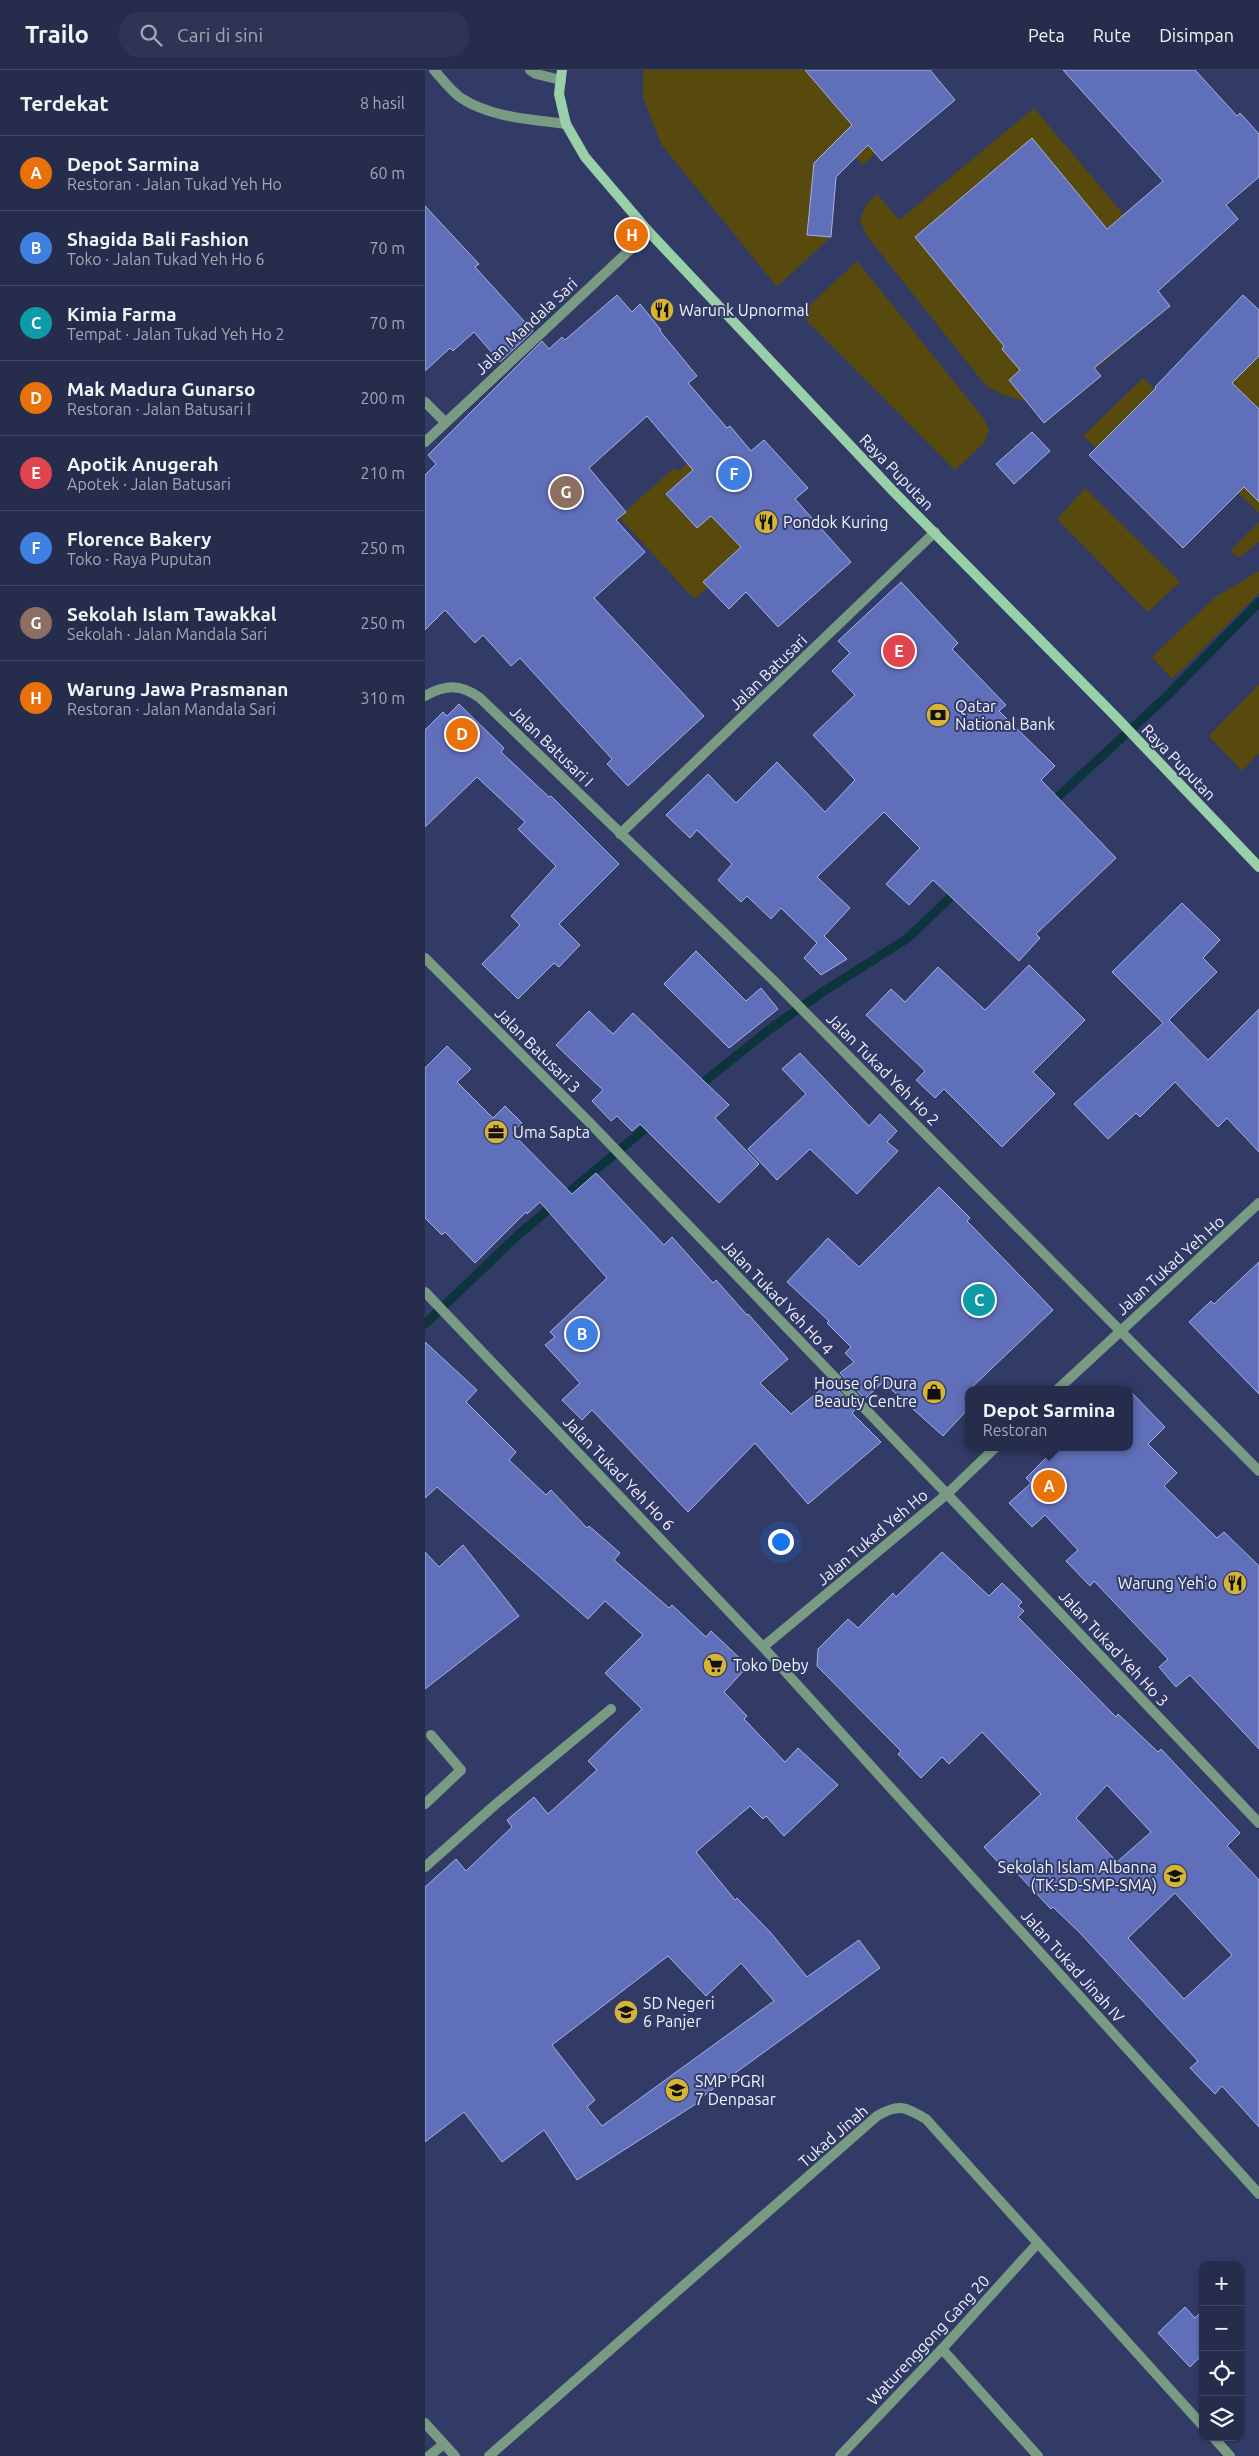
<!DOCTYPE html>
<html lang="id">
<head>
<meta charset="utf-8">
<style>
  :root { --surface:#262c4c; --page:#2e3453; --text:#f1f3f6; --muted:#a4a7b5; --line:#424864; --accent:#d6b534 }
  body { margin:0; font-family:Ubuntu,sans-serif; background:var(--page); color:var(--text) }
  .controls { position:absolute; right:15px; bottom:15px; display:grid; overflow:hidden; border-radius:10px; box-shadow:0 1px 4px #0004 }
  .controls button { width:45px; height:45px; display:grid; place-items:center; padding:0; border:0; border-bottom:1px solid var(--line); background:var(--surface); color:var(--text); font:25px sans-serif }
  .you { position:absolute; left:355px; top:1471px; width:18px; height:18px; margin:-12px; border:4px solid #fff; border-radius:50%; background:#1a73e8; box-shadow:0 0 0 8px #1a73e833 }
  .badge { display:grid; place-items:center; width:32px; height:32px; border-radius:50%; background:var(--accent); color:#fff; font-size:16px; font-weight:700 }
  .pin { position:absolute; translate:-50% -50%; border:2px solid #fff; box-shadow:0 1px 5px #0006 }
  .popup { position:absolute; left:540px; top:1316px; width:168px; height:65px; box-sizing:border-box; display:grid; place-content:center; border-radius:10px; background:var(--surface); filter:drop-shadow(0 1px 4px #0005); font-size:16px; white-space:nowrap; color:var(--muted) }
  .popup b { font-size:19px; color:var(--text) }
  .popup::after { content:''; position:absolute; left:50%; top:100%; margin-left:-10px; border:10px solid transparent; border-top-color:var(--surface) }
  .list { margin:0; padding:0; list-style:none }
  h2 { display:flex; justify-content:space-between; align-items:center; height:65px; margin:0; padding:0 20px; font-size:21px }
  h2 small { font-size:16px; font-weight:400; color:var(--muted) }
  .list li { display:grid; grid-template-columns:32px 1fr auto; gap:15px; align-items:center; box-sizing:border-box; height:75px; padding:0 20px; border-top:1px solid var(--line) }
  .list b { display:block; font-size:19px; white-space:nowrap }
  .list p { margin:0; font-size:16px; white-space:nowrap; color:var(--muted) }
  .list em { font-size:16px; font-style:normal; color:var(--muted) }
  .icon { flex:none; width:28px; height:28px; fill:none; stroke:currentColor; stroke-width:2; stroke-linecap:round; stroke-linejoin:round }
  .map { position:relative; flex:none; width:834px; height:2386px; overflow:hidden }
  header { display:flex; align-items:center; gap:30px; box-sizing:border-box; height:70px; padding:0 25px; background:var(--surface); border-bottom:1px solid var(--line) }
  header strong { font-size:24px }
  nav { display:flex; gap:28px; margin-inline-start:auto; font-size:18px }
  .search { width:350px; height:45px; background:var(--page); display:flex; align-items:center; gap:12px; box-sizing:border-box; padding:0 18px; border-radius:20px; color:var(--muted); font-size:19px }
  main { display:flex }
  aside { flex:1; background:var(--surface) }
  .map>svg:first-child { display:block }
  .green { fill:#58490d }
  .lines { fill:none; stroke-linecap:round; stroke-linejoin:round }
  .stream { stroke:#0b343c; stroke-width:9 }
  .building { fill:#606fb9; stroke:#a5b2e5; fill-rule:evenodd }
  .minor { stroke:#7a9b83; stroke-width:10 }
  .secondary { stroke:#99cfa9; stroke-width:10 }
  .labels { text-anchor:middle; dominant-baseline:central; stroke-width:4; stroke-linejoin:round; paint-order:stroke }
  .poi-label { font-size:16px; fill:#f0f3fe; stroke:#323b66; text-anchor:start }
  .street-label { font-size:16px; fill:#f0f3fe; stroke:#323b66 }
</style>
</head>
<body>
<header>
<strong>Trailo</strong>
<div class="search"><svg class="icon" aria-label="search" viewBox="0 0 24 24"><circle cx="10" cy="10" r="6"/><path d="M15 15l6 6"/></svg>Cari di sini</div>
<nav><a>Peta</a><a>Rute</a><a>Disimpan</a></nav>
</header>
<main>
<aside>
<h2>Terdekat<small>8 hasil</small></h2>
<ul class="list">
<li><span class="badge" style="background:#e8710a">A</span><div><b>Depot Sarmina</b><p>Restoran · Jalan Tukad Yeh Ho</p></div><em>60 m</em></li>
<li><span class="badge" style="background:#3f7fe0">B</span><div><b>Shagida Bali Fashion</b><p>Toko · Jalan Tukad Yeh Ho 6</p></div><em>70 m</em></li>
<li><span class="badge" style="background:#0f9aa8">C</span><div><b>Kimia Farma</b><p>Tempat · Jalan Tukad Yeh Ho 2</p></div><em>70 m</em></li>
<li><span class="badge" style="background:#e8710a">D</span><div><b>Mak Madura Gunarso</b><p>Restoran · Jalan Batusari I</p></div><em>200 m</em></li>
<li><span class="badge" style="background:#e0444e">E</span><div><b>Apotik Anugerah</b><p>Apotek · Jalan Batusari</p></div><em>210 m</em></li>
<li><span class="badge" style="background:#3f7fe0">F</span><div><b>Florence Bakery</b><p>Toko · Raya Puputan</p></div><em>250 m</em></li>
<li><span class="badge" style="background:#8d6e63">G</span><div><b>Sekolah Islam Tawakkal</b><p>Sekolah · Jalan Mandala Sari</p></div><em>250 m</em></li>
<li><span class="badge" style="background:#e8710a">H</span><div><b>Warung Jawa Prasmanan</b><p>Restoran · Jalan Mandala Sari</p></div><em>310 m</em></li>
</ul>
</aside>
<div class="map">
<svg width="834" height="2386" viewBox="0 0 834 2386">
  <rect width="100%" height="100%" fill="#323b66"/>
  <path class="green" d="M218,0H380L451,83L438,95L413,69L389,93L382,164L406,167L352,217L236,74L218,27Z
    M609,38L699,145L681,158L745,236L670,299L615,336L578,325L561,316L442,166L435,150L441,135L452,124L474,150Z
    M432,191L559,349L564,360L560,372L530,400L375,244Z
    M834,286V443L812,422L671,378L658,366L718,308L767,354Z
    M264,392L269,399L241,425L272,458L286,446L316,477L279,512L283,517L269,529L194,447L249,398L254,401Z
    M660,418L755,512L723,542L632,449Z
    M834,452V472L813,488L806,480Z
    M834,501V523L747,609L727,587L790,527Z
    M834,614V683L817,701L784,666Z"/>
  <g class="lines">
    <path class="stream" d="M624,735L743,625L834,532
      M270,1019L345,959L396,923L483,868L534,819
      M0,1254L93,1165L228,1052"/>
  </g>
  <path class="building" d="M380,0H505L530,30L457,91L443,75L411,107L406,167L382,165L389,93L427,55Z
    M638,0H770L812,46L815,43L834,64V107L801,135L813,149L733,221L745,236L669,298L676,306L619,353L584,310L595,300L577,279L579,276L490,167L607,68L682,159L738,111Z
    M0,136L54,194L50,197L108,261L75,292L49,262L28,281L25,278L0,301Z
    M192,225L207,242L215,234L236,260L235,261L272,306L263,313L302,358L305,356L326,381L339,370L383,418L370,429L426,492L353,557L321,522L304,539L278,512L316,477L286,446L272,458L241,424L268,400L222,346L164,398L201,442L191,450L220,482L169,528L279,646L203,716L182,694L187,689L95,588L86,596L58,565L50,573L20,540L0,560V405L11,394L3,385L117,271L124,279L137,267L140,270Z
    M818,225L834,240V286L807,313L834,339V432L819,417L758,478L664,385L731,318L730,317Z
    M607,362L625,381L589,414L571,394Z
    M476,512L533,573L527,579L581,635L574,641L630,696L616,710L691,788L611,864L615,868L594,891L508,810L484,835L461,814L495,778L459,742L392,807L425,838L399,866L422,889L396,905L379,888L392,873L356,838L346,849L322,826L316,832L293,810L307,794L272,760L265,768L241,745L283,704L311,733L352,692L400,742L430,710L388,665L430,625L407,601L425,583L413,571Z
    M34,634L79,678L76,682L124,727L126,726L194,794L134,854L155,875L134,897L129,893L93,929L57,894L95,855L86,846L131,796L93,759L100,752L52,707L0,757V660L18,642L22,646Z
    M757,833L795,870L778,888L792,902L744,950L783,990L834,939V1082L802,1048L793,1057L750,1012L715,1047L711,1043L683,1069L649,1034L738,953L687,902Z
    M271,881L321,931L336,918L353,939L304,978L239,914Z
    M604,895L660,950L608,1002L630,1024L577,1077L519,1019L510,1028L491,1010L500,1001L441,945L466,919L480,932L513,897L560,940Z
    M164,941L188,964L208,943L304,1035L290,1048L334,1094L294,1133L215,1054L207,1061L192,1046L186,1051L167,1031L178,1020L131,975Z
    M22,976L46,999L32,1012L68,1048L80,1036L97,1053L87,1063L147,1124L171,1103L239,1175L247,1167L288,1213L291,1210L322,1245L323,1244L363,1289L335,1313L366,1344L405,1312L431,1339L427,1343L456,1372L383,1434L330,1373L263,1442L167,1340L157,1350L137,1330L155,1313L120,1275L130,1267L125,1262L182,1208L115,1132L102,1144L101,1142L50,1193L20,1162L17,1165L0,1148V998Z
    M375,983L444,1056L455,1044L472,1061L462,1072L473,1081L432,1124L385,1079L352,1110L323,1079L381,1024L357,999Z
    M514,1117L545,1148L542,1151L628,1240L544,1320V1338L518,1366L458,1312L440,1329L415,1303L429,1292L420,1283L426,1277L402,1253L404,1251L362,1212L403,1168L434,1197Z
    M834,1192V1324L764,1252L786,1231L789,1234Z
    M0,1272L52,1320L41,1332L91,1382L84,1390L121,1425L126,1420L162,1458L164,1456L195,1483L189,1490L244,1538L247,1535L281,1567L286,1561L323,1596L299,1622L322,1646L319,1649L360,1692L373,1678L413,1715L359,1766L341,1746L338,1749L325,1736L271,1782L310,1830L312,1828L346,1863L382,1907L434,1870L455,1898L273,2030L274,2032L152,2110L119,2060L77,2092L39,2042L0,2072V1817L31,1789L41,1801L87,1757L82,1750L109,1727L123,1744L172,1700L163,1691L217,1639L180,1603L218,1565L180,1531L163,1549L12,1417L0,1428ZM243,1886L281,1926L316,1893L349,1931L177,2056L162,2037L170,2030L127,1975Z
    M704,1320L740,1357L723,1374L752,1403L739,1416L792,1468L799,1462L834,1496V1679L765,1605L751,1617L734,1597L743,1589L669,1511L665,1516L641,1491L653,1480L620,1445L607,1457L584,1433L606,1413L601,1408L632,1377H704Z
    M38,1475L94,1546L0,1619V1482L14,1497Z
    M517,1482L564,1526L577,1513L597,1532L593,1536L599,1541L593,1547L691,1647L693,1644L733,1682L736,1679L815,1763L802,1776L834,1810V2057L797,2016L790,2024L765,1998L773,1991L655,1863L628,1837L626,1839L590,1801L585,1805L559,1777L616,1724L557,1662L524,1694L517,1687L496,1708L473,1684L476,1681L392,1596L393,1579L423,1549L433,1558L468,1523L471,1527ZM682,1715L726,1762L692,1792L651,1748ZM750,1823L807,1885L759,1929L703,1868Z
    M760,2237L770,2248L775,2243L778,2246V2284L765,2297L733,2263Z"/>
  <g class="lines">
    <path class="minor" d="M9,0C17,9 26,21 36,28C67,48 106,49 141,54
      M105,0L111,4L136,10
      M0,332L20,352
      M0,372L224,162
      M0,626C21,614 36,614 55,628L347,909L834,1401
      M195,764L510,462
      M0,888L164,1052L522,1424L834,1753
      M0,1222L338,1577L834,2124
      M632,1320L834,1133
      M338,1577L522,1424L571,1377
      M0,1734L36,1700L6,1665
      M0,1797L71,1734L186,1639
      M517,2279L613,2386
      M0,2353L30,2386
      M788,2367L805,2386
      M4,2386L19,2374
      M64,2386L452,2046C474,2033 480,2037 501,2049L778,2356
      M415,2386L517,2279L612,2174"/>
    <path class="secondary" d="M137,0L134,24L141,54L160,87L224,162L468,421L691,647L834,797"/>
  </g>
  <defs>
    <g id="restaurant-disc" transform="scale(1.25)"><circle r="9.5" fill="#d6b534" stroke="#323b66"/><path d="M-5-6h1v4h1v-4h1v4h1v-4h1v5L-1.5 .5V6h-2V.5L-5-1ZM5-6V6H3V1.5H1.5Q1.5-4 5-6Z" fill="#111"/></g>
    <g id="bank-disc" transform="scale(1.25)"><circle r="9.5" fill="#d6b534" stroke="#323b66"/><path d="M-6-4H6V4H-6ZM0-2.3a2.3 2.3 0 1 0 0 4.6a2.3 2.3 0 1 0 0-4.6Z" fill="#111"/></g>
    <g id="office-disc" transform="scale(1.25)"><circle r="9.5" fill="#d6b534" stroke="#323b66"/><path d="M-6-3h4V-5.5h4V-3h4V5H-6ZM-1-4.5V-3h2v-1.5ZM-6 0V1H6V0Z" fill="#111"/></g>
    <g id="shop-disc" transform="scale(1.25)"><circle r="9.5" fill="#d6b534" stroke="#323b66"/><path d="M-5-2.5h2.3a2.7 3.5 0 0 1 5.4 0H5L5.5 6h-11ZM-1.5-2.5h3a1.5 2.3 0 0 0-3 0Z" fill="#111"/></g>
    <g id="supermarket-disc" transform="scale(1.25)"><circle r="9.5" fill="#d6b534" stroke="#323b66"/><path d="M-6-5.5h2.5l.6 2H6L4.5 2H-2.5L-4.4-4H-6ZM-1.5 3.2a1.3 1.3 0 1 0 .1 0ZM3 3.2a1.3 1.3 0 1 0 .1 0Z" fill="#111"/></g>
    <g id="school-disc" transform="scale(1.25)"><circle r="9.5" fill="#d6b534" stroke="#323b66"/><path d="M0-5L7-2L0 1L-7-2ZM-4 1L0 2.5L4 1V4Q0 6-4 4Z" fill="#111"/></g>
  </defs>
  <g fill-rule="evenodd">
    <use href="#restaurant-disc" x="237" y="240"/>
    <use href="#restaurant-disc" x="341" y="452"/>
    <use href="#bank-disc" x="513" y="645"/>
    <use href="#office-disc" x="71" y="1062"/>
    <use href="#shop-disc" x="509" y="1322"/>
    <use href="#restaurant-disc" x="810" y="1513"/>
    <use href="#supermarket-disc" x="290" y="1595"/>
    <use href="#school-disc" x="750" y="1806"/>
    <use href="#school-disc" x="201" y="1942"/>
    <use href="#school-disc" x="252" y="2020"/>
  </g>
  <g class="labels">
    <g class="poi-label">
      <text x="254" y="240">Warunk Upnormal</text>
      <text x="358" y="452">Pondok Kuring</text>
      <text x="530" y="636">Qatar<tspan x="530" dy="18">National Bank</tspan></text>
      <text x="88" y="1062">Uma Sapta</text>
      <text x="492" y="1313" text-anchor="end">House of Dura<tspan x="492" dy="18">Beauty Centre</tspan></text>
      <text x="792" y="1513" text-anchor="end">Warung Yeh'o</text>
      <text x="308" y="1595">Toko Deby</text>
      <text x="732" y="1797" text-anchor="end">Sekolah Islam Albanna<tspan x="732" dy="18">(TK-SD-SMP-SMA)</tspan></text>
      <text x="218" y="1933">SD Negeri<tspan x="218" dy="18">6 Panjer</tspan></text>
      <text x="270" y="2011">SMP PGRI<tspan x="270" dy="18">7 Denpasar</tspan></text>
    </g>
    <g class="street-label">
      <text transform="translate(101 256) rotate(-43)">Jalan Mandala Sari</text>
      <text transform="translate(472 402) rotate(46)">Raya Puputan</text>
      <text transform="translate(343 602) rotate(-44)">Jalan Batusari</text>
      <text transform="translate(127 676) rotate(44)">Jalan Batusari I</text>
      <text transform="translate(754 692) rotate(46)">Raya Puputan</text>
      <text transform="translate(113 980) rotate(45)">Jalan Batusari 3</text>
      <text transform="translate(458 999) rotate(45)">Jalan Tukad Yeh Ho 2</text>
      <text transform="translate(745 1195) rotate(-42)">Jalan Tukad Yeh Ho</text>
      <text transform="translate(353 1227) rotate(46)">Jalan Tukad Yeh Ho 4</text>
      <text transform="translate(194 1403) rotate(46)">Jalan Tukad Yeh Ho 6</text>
      <text transform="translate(447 1467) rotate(-40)">Jalan Tukad Yeh Ho</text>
      <text transform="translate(689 1578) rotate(47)">Jalan Tukad Yeh Ho 3</text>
      <text transform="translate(648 1896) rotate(48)">Jalan Tukad Jinah IV</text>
      <text transform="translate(408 2066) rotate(-41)">Tukad Jinah</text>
      <text transform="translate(503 2270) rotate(-47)">Waturenggong Gang 20</text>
    </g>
  </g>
</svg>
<div class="controls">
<button>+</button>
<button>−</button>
<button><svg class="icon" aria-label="locate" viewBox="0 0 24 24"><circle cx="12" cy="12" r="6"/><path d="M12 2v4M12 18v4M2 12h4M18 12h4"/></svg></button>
<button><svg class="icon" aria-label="layers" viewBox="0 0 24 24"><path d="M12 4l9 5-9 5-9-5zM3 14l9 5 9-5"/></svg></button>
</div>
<div class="you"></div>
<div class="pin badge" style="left:624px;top:1416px;background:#e8710a">A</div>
<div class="popup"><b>Depot Sarmina</b>Restoran</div>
<div class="pin badge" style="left:157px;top:1264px;background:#3f7fe0">B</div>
<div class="pin badge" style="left:554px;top:1230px;background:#0f9aa8">C</div>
<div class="pin badge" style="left:37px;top:664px;background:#e8710a">D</div>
<div class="pin badge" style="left:474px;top:581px;background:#e0444e">E</div>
<div class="pin badge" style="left:309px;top:404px;background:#3f7fe0">F</div>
<div class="pin badge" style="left:141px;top:422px;background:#8d6e63">G</div>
<div class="pin badge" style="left:207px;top:165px;background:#e8710a">H</div>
</div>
</main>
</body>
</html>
